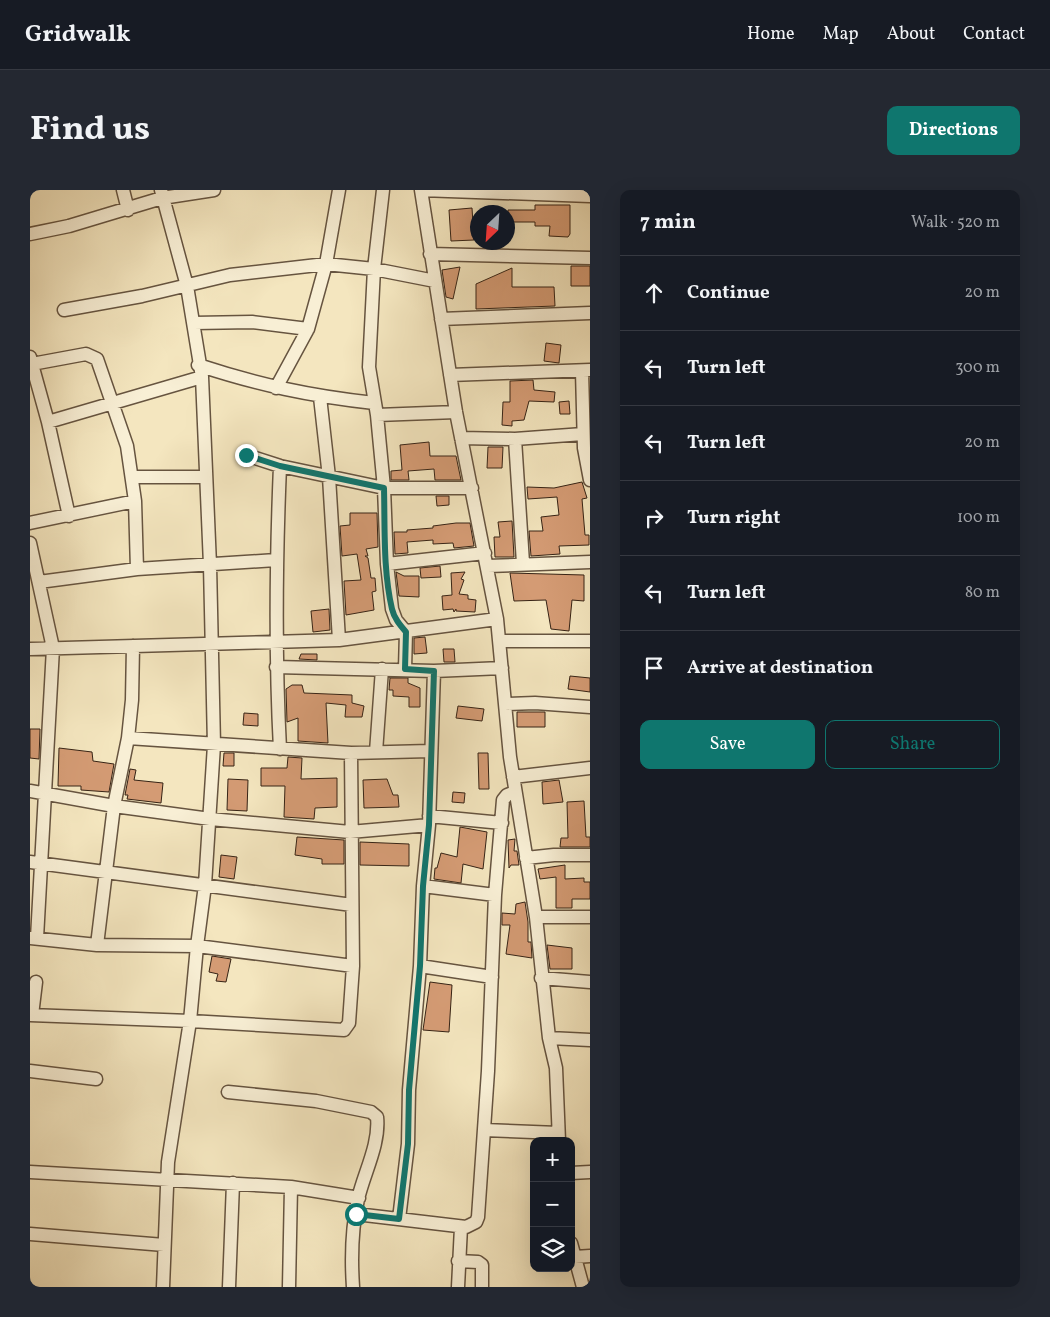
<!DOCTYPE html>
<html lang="en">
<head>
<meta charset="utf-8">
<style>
  :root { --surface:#171b24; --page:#242831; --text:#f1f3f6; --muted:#9ea1a6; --line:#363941; --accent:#0f766e }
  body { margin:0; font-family:Vollkorn,serif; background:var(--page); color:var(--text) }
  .controls { position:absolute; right:15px; bottom:15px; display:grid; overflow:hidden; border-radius:10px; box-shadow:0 5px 20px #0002 }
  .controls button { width:45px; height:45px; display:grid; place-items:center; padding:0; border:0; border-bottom:1px solid var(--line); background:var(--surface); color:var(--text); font:25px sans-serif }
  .compass { position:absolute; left:440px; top:15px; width:45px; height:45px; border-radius:50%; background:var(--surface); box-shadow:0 5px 20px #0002; rotate:205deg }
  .stop { position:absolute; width:15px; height:15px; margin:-11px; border:4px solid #0f766e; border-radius:50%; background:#fff }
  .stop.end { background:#0f766e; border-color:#fff; box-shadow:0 1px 5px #0008 }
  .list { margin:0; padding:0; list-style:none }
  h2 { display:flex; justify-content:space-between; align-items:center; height:65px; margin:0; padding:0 20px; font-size:21px }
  h2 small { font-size:16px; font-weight:400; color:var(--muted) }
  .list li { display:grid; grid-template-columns:32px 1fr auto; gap:15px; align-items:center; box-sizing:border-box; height:75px; padding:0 20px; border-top:1px solid var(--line) }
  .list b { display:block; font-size:19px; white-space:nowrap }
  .list em { font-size:16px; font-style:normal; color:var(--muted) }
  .actions { display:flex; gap:10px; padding:15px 20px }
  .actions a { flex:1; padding:11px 0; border:1px solid var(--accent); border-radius:10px; text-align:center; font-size:18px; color:var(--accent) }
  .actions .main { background:var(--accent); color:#fff }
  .icon { flex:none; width:28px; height:28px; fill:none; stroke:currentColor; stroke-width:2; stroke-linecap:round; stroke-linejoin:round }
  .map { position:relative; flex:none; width:560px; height:1097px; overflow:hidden; border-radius:10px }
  header { display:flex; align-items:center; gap:30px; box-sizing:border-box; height:70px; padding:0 25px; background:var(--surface); border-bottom:1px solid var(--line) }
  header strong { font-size:24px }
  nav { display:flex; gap:28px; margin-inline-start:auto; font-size:18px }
  .intro { display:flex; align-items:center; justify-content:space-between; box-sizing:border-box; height:120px; padding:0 30px }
  h1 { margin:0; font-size:35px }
  .button { padding:12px 22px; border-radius:10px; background:var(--accent); color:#fff; font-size:18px; font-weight:700 }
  main { display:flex; gap:30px; padding:0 30px }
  aside { flex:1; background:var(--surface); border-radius:10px; box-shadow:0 5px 20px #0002 }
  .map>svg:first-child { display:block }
  .building { fill:#d49b74; stroke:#362315 }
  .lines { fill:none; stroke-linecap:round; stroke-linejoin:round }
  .minor-casing { stroke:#665440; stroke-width:15 }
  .minor { stroke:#f8efd5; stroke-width:12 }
  .route { stroke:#0f766e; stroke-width:6 }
</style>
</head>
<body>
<header>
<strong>Gridwalk</strong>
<nav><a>Home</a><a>Map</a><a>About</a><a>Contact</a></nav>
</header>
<div class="intro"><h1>Find us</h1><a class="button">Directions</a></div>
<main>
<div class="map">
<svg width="560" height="1097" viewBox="0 0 560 1097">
  <rect width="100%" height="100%" fill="#f4e6bf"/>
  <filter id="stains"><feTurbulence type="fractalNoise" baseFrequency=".004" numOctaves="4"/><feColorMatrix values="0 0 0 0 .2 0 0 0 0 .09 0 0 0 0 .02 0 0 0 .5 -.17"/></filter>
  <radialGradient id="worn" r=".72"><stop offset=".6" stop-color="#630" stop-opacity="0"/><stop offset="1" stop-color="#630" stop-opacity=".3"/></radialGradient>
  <path class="building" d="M505,15H540V44L538,47L519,46L520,36H505V32H478V20H505Z
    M442,18L444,50L421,51L419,20Z
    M541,76H560V96H541Z
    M430,77L423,109L416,107L412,80Z
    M482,78V97H524L525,116L446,119V94Z
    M516,153L531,155L529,173L514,171Z
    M503,190L504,200L525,202L524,212L499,211L494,230L482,231V236L472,235L473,212H480V191Z
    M539,211L540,224H530L529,212Z
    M399,252L400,266H426L431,290H405L404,279L378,281L379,290H361V281L372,280L370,255Z
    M458,257H473L472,278H457Z
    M552,292L557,308L552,309L555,345H559V355L529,356L530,364L501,366L499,341H513L511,327L529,325L527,307L498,309L497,297L524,298Z
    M406,306H419V315L407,316Z
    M320,323H347L348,357L336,359L338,366H335L338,368L341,388H345L346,401L342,402L344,420L316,425L314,391L331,390L327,364L312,366L310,336L320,335Z
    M482,331L484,367H465L464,347H470L468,332Z
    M426,333H440L444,356L424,358L423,353L403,354V350L377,352L378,363L365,364L364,342H377V340L403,338V336Z
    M410,376L411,387L391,388L390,378Z
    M366,382L374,386H389V407L369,406Z
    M435,382L431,389L434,390L429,404L438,405V409L446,410L445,422L426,421V419L424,422L423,419L413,420L412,406L422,405L421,383Z
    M480,383L554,385V411L542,410L539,441L521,439L516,410L484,411Z
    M299,419L300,440L283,442L281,421Z
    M395,447L397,463L384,464V448Z
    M413,459H424L425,472H414Z
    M271,464H287V470L269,469Z
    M540,486L560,488V502L538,499Z
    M360,488H378V493L390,498V517H379V507L363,506V500H359Z
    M262,495H272L274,503L322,505V513L334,516L332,527H315L316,515L296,513L298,553L268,551V528L257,532L256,499Z
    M428,516L454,519L452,531L426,528Z
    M487,522H515V537H487Z
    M214,523L228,524V536L213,535Z
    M0,539H10L9,569L0,568Z
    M29,558L62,562L63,571L84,574L79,602L51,600V596H28Z
    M194,563H204V576H193Z
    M448,563H458L459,599H449Z
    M258,567L272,568L271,589L307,588V617L285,618L284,629L254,627L255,596H231V578H257Z
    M100,579L106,580L104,590L133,593L131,613L97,609L98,605H95Z
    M198,589L218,590L217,621L197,620Z
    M357,589L363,605H368L369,617L334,618L333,590Z
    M529,590L533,612L513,614L512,592Z
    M423,602L435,603L434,613L422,612Z
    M554,611L556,647H560V657H530L531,648H538L537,612Z
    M430,637L457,642L453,679L433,674L431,693L404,689L405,678H407L411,663L427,667Z
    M267,647L314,650V674H292V669L265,665Z
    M485,649L484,661H487L489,675H481L479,678L478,650Z
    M330,652L379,654V676L330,675Z
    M191,665L207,667L204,689L189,687Z
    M535,675V689L554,688V692H560V709H542V718H526V687L510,689L508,679Z
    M495,712L498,732V752H501L502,768L476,764L480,735H472V723L485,724L486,714Z
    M517,755L542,758V779H520Z
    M182,766L201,769L196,792L186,791L188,784L179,782Z
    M400,792L422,795L419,842L393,840Z"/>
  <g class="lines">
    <g class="minor-casing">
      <path id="minor" d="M93,0L98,20
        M131,0L157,96L172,187L180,375L184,555L175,695L167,756L160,831L138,972L133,1097
        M353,0L344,79L339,177L347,225L354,298L357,374L362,419L366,430L376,442L375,479
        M391,0L426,222L467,429L480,567L506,727L519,848L526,878L529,951
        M391,0L560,6
        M0,44L39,36L132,8L184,0
        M400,64L560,68
        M34,120L112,106L200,85L296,74L344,79L405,91
        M411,129L560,123
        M164,133L222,132L278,139
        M0,167L18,232L39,326
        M2,174L56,164L67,169L97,256L105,311L107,379
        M168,175C229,195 280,206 344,213
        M552,181L554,258L560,290
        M420,185L560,180
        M246,198L278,139L296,74L309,0
        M290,207L299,287L309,450
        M347,225L426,222
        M18,232L172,187
        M431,248L485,249L553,244
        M485,249L493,373
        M216,265L250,276L354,298H442
        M102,287H175
        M0,333L105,311
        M0,353L23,458L7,748
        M357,374L455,363
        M458,376L560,372
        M9,392L107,379L246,370
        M469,451H560
        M0,459L309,450L467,429
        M246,477L404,481L472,478
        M475,514L505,513L560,517
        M98,548L321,563L400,561
        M250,559C245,465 246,371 250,276
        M346,562L352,479
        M483,587L560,578
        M0,601L84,616L180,629L320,642L399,635
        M399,626L472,633
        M496,668L524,665H560
        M0,672L322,715
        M393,696L465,705
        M506,727H560
        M0,748L67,755L167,756L323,776
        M67,755L84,616L98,548L102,510L103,456
        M390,776L462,787
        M511,788L560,792
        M0,825L160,831L314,840L319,833L323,776L321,563
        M2,825L6,792
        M519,848L560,850
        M0,881L66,889
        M198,902L286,911L341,922L347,927C350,954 334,983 328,1009C322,1037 321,1068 323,1097
        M454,940L528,943
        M0,982L261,997L329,1008
        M541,983L560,982
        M326,1024L436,1037L446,1032L448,1027L458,881L465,705L473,610L477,605L485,602
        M369,1029L378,954L379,900L390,776L393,696L399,635L404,481
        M0,1044L134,1055
        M541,1053L553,1097
        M545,1067L560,1066
        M428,1071L448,1072L452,1075V1097
        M199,1097L203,993
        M259,1097L261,997
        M428,1097L431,1037"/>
    </g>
    <use href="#minor" class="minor"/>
  </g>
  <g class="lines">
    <path class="route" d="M216,265L250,276L354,298C355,338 353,381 362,419C364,428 370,435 376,442L375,479L404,481L399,635L393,696L390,776L379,900L378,954L369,1029L326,1024"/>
  </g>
  <rect width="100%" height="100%" filter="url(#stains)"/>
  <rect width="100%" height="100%" fill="url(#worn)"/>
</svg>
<div class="controls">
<button>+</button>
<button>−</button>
<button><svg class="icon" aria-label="layers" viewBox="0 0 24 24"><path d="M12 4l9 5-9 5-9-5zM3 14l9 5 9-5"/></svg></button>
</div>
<svg class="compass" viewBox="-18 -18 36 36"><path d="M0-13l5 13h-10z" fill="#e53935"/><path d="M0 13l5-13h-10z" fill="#9ea1a6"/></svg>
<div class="stop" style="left:326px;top:1024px"></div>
<div class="stop end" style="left:216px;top:265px"></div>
</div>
<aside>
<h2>7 min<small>Walk · 520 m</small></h2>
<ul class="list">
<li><svg class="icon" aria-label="ahead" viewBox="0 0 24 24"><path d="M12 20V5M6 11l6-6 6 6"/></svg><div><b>Continue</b></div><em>20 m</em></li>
<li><svg class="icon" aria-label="left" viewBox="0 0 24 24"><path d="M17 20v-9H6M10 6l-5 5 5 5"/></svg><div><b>Turn left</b></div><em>300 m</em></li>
<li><svg class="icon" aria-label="left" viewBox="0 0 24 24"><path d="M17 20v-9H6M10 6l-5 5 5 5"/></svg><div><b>Turn left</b></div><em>20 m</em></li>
<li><svg class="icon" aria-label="right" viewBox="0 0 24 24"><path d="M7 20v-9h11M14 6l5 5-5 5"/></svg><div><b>Turn right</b></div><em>100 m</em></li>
<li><svg class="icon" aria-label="left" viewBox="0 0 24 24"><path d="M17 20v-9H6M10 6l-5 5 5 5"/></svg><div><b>Turn left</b></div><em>80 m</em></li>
<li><svg class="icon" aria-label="arrive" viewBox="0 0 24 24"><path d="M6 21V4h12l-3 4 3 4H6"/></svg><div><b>Arrive at destination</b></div></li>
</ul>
<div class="actions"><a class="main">Save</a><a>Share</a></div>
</aside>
</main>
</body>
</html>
